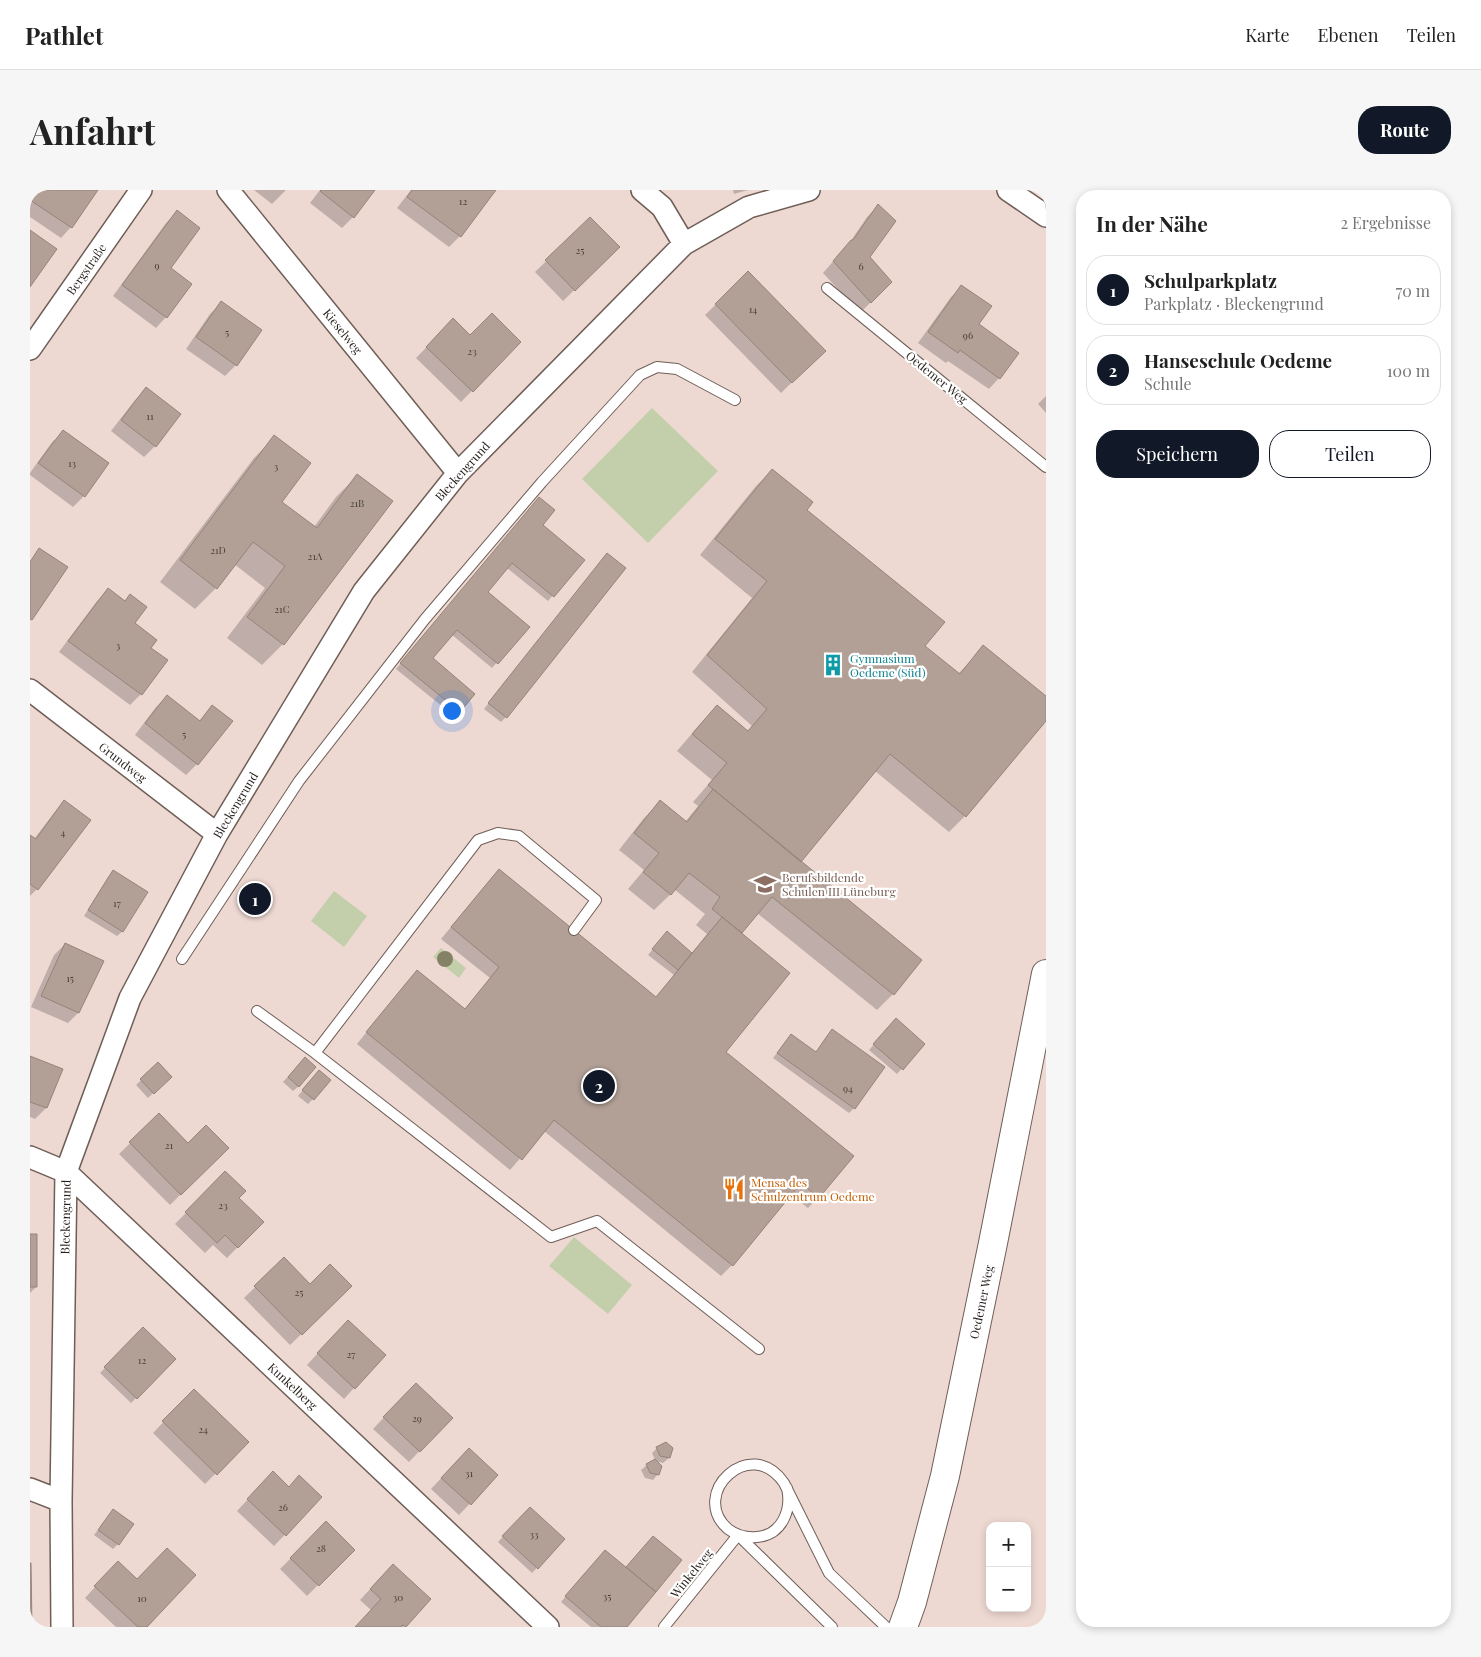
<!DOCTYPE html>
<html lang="de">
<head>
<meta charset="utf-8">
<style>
  :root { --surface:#fff; --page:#f6f6f6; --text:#222; --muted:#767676; --line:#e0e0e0; --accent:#111827 }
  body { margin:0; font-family:"Playfair Display",serif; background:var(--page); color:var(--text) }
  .controls { position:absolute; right:15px; bottom:15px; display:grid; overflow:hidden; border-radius:10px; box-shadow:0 2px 8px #0003 }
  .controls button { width:45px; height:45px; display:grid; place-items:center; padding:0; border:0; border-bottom:1px solid var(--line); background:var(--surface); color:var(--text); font:25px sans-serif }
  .you { position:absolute; left:421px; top:520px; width:18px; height:18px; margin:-12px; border:4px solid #fff; border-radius:50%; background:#1a73e8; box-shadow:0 0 0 8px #1a73e833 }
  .badge { display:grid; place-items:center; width:32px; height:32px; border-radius:50%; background:var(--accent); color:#fff; font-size:16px; font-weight:700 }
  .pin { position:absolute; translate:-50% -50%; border:2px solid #fff; box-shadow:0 1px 5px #0006 }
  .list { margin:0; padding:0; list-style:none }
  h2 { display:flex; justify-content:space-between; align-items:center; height:65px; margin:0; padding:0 20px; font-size:21px }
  h2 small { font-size:16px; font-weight:400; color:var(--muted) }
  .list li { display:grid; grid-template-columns:32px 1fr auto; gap:15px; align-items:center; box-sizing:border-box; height:70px; margin:0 10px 10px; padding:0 10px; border:1px solid var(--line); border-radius:20px }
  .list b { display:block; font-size:19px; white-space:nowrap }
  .list p { margin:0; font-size:16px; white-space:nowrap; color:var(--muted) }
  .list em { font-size:16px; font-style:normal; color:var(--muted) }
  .actions { display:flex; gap:10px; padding:15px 20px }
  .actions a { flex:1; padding:11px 0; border:1px solid var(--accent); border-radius:20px; text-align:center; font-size:18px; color:var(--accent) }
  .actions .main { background:var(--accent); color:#fff }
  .map { position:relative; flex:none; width:1016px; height:1437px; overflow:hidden; border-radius:20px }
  header { display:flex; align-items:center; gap:30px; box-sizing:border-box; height:70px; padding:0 25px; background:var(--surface); border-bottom:1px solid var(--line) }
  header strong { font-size:24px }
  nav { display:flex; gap:28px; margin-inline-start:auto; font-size:18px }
  .intro { display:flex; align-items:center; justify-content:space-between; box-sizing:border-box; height:120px; padding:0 30px }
  h1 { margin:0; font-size:35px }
  .button { padding:12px 22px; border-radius:20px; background:var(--accent); color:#fff; font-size:18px; font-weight:700 }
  main { display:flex; gap:30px; padding:0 30px }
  aside { flex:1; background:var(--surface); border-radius:20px; box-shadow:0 2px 8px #0003 }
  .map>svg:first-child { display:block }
  .green { fill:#c3cfaa }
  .shadow { fill:#0003 }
  .building { fill:#b2a096; stroke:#95847a }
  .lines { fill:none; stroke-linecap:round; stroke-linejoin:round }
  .lane-casing { stroke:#6f5e57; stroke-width:12 }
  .street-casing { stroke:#6f5e57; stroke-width:24 }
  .secondary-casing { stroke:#6f5e57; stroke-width:30 }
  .lane { stroke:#fff; stroke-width:10 }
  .street { stroke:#fff; stroke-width:21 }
  .secondary { stroke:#fff; stroke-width:28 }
  .tree { fill:#858167 }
  .labels { text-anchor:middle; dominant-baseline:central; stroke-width:4.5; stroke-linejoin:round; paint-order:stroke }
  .number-label { font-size:10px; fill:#483e39 }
  .street-label { font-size:12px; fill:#241d1a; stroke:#fff }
  .culture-label { font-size:12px; fill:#0d838f; stroke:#fff; text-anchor:start }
  .education-label { font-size:12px; fill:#785e54; stroke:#fff; text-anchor:start }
  .food-label { font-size:12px; fill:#c56008; stroke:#fff; text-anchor:start }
</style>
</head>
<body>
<header>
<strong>Pathlet</strong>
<nav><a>Karte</a><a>Ebenen</a><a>Teilen</a></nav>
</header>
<div class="intro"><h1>Anfahrt</h1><a class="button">Route</a></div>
<main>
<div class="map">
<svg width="1016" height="1437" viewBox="0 0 1016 1437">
  <rect width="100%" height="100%" fill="#eed9d2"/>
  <path class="green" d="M622,218L688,281L618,353L552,289Z
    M304,701L337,726L314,757L281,731Z
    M411,758L436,778L429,788L403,767Z
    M544,1047L602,1095L578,1124L519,1076Z"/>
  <path class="shadow" d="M4,0H67L41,37L31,48L0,27V5Z
    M224,0H256L242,14Z
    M290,0H343L323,27L312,38L280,13Z
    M381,0H465L430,46L419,57L367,18Z
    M703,0H718L704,4Z
    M848,16L838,67L861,92L830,123L793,83L820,52L837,27Z
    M147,22L139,78L136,127L126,138L83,106L136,33Z
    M560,28L588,57L533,111L505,82Z
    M718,83L794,161L751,203L675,125Z
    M932,96L969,188L959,199L918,171L916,173L888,153L921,107Z
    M191,113L231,141L206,175L195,186L156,159L180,124Z
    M423,130L440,146L490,152L431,212L386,168Z
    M116,199L125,256L114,267L81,241L105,210Z
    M1016,206V223L1008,214Z
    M33,242L54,306L43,317L0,285V283L22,252Z
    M245,247L250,312L284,337L306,307L327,286L253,454L232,475L197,448L235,398L204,374L186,398L165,419L130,392L224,268Z
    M742,280L893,456L928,484L954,457L1016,508V529L935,626L919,642L845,581L769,673L863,804L847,820L727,723L710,743L694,862L822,966L788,1008L778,1018L760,1004L702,1075L691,1086L514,941L480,980L327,854L376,793L434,820L460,788L411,749L459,691L469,680L625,808L644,785L618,765L632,748L661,764L677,744L666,735L675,724L645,700L624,720L598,699L614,680L589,660L614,628L630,612L655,632L668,616L663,612L682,590L647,561L671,533L687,517L717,541L722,536L662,482L722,408L670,365L726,296Z
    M504,314L511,335L553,370L518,411L477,378L456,402L498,437L462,478L421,444L401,468L444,504L424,526L366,479Z
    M572,370L476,527L471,532L454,519Z
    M78,400L103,433L120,458L136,470L111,504L100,515L29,462L67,411Z
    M137,506L169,531L182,517L201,532L167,574L156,585L105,545L126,517Z
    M34,612L59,630L7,699L0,706V646L4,649L24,623Z
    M83,682L93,741L87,746L54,726L78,687Z
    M35,754L48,823L38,833L1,817L24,765Z
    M861,835L893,854L867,884L839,860Z
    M761,845L785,863L797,846L824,918L819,923L743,868Z
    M0,867L31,880L16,918L5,929L0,927Z
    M270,873L269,896L263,901L253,892Z
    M128,874L140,887L118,908L106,895Z
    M284,887L283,909L278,914L268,906Z
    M129,925L158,955L197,958L140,1015L89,964Z
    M195,983L207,1008L232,1032L197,1068L183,1055L175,1063L145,1034Z
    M0,1045L6,1097L0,1103Z
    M254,1069L280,1096H321L260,1155L214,1108Z
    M113,1139L145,1169L101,1213L70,1183Z
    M307,1142L324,1198L314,1209L277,1175Z
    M164,1200L217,1252L175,1294L123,1243Z
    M375,1205L421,1228L379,1272L343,1239Z
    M627,1258L639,1268L633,1273L626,1271L628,1284L623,1290L615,1288L611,1280L617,1275L625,1270L622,1263Z
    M428,1270L467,1285L429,1325L401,1299Z
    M232,1294L259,1298L291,1307L244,1356L207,1321Z
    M500,1318L534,1349L502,1383L468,1352Z
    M83,1320L88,1354L83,1359L64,1345Z
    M296,1333L323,1360L277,1406L250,1379Z
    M618,1352L651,1370L595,1437H561L531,1412L570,1366L596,1379Z
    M77,1384L115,1437H86L55,1408Z
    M352,1386L400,1409L374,1437H326L342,1421L330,1410Z"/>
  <path class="building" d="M6,0H68L42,38L0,10Z
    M291,0H345L324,28L290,1Z
    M382,0H466L431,47L377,7Z
    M848,14L866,31L840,67L862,92L841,113L803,71L821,50H823Z
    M147,20L170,38L141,78L162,94L137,128L92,95Z
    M560,27L590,57L545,101L515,70Z
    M0,40L27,59L0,97Z
    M718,81L796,161L762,193L685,114Z
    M931,95L962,116L949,134L989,163L970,189L930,160L928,163L898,142Z
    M191,111L232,140L207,176L166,147Z
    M462,123L491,152L443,202L396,157L423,128L440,145Z
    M116,197L151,224L126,257L91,230Z
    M33,240L79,273L55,307L8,273Z
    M244,245L281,273L252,312L287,338L327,284L363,311L254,455L217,427L255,376L223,352L187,399L150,370Z
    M742,279L783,312L777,320L915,432L895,456L930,484L953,455L1016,506V531L936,627L860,564L771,672L678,595L697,573L662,544L687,515L718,541L737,519L677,465L737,391L685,349Z
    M509,307L525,320L513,335L555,370L524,407L482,373L458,402L500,437L468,474L427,440L403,468L445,504L430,522L370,473Z
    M9,358L38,377L2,430L0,429V372Z
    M577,363L596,378L477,528L458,513Z
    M78,398L95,411L100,404L117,417L105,433L127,450L121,458L138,470L112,505L38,451Z
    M137,505L170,531L182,515L203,531L168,575L115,533Z
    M683,599L892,770L864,805L742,707L712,743L682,719L690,707L659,683L641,705L613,682L629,663L604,643L630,610L657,632Z
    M34,610L61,630L8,700L0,694V645L6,649Z
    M469,679L626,807L692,727L760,783L696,862L824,966L789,1008L771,993L703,1076L524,930L492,970L336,842L387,780L435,819L469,777L421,737Z
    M83,680L118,702L93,742L58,720Z
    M637,741L662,763L648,780L622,759Z
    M35,753L74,771L49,823L11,806Z
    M866,828L895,854L873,880L843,854Z
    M802,839L855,877L825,919L747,863L761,844L786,862Z
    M0,866L33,879L17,918L0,912Z
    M275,867L286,877L269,897L258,887Z
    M128,872L142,887L124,904L110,889Z
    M289,880L301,890L284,910L272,900Z
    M129,923L158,953L176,935L199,958L151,1005L99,952Z
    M195,981L216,1001L209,1008L234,1032L208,1058L195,1045L187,1053L155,1022Z
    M0,1044H7V1097H0Z
    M254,1067L280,1094L300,1074L322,1096L272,1145L224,1096Z
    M318,1130L356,1165L325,1199L287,1163Z
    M113,1137L146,1169L107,1209L74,1177Z
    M386,1193L423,1228L390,1262L353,1227Z
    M164,1199L219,1252L187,1285L132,1231Z
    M636,1252L643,1258L640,1268L630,1266L626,1257Z
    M439,1258L468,1285L441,1315L411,1288Z
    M625,1269L632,1276L629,1285L620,1283L616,1274Z
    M243,1281L259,1297L269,1285L292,1307L256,1346L217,1309Z
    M500,1317L535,1349L508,1379L472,1346Z
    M83,1319L104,1334L89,1355L68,1340Z
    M296,1331L325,1360L289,1396L260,1368Z
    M623,1346L652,1370L626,1402L596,1377Z
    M137,1358L166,1385L117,1437H108L64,1396L88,1371L107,1389Z
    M575,1360L626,1402L597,1437H571L535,1406Z
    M0,1373H1L2,1437H0Z
    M363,1374L401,1409L376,1437L373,1435L370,1437H325L351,1409L340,1399Z"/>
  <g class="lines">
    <g class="lane-casing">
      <path id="lane" d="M797,98L1016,277
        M152,769L269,591L395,429L512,292L610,185L627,177L647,179L705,210
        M227,821L285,863L521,1047L567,1031L729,1159
        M285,863L448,650L468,643L489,646L566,710L544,740
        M757,1298C762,1320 752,1345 727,1347C717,1348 706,1345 698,1339C658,1304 721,1244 754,1293L799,1383L856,1437
        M708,1345L802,1437
        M634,1437L708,1345"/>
    </g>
    <g class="street-casing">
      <path id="street" d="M198,0L428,283
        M612,0L632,17L654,54
        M978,0L1016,26
        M0,159L111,0
        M0,500L187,644
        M0,967L36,982L518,1437
        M0,1299L31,1311
        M32,1437L31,1311L36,982L100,808L187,644L334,401L428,283L654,54L719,17L779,0"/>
    </g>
    <g class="secondary-casing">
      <path id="secondary" d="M873,1437L882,1412L915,1286L963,1053L1016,784"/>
    </g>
    <use href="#lane" class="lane"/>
    <use href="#street" class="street"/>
    <use href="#secondary" class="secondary"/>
  </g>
  <circle class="tree" cx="415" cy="769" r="8"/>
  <defs>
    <g id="building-bare" transform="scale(1.725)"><path d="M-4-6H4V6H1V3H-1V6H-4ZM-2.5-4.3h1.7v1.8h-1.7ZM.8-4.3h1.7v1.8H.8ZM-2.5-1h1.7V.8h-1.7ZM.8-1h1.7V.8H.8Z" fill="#0f9aa8" stroke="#fff" stroke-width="2.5" paint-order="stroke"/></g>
    <g id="school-bare" transform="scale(1.725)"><path d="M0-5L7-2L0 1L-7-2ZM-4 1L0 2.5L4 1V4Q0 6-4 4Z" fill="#8d6e63" stroke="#fff" stroke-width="2.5" paint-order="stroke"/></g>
    <g id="restaurant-bare" transform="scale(1.725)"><path d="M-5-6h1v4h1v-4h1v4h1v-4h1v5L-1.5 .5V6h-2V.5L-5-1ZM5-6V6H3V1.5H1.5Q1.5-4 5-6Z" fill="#e8710a" stroke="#fff" stroke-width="2.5" paint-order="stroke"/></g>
  </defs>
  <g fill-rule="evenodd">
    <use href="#building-bare" x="803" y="475"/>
    <use href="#school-bare" x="735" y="694"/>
    <use href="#restaurant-bare" x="704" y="999"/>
  </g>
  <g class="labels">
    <g class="number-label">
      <text x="433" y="11">12</text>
      <text x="550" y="60">25</text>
      <text x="127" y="75">9</text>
      <text x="831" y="76">6</text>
      <text x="723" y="119">14</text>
      <text x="197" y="142">5</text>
      <text x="938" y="145">96</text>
      <text x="442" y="161">23</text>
      <text x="120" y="226">11</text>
      <text x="42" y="273">13</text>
      <text x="246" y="276">3</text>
      <text x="327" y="313">21B</text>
      <text x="188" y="360">21D</text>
      <text x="285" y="366">21A</text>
      <text x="252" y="419">21C</text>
      <text x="88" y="455">3</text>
      <text x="154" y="544">5</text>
      <text x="33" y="642">4</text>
      <text x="87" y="713">17</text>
      <text x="40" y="788">15</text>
      <text x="818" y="898">94</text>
      <text x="139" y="955">21</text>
      <text x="193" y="1015">23</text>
      <text x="269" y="1102">25</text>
      <text x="321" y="1164">27</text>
      <text x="112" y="1170">12</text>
      <text x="387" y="1228">29</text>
      <text x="173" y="1239">24</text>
      <text x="439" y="1283">31</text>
      <text x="253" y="1317">26</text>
      <text x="504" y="1344">33</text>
      <text x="291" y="1358">28</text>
      <text x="577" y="1406">35</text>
      <text x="368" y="1407">30</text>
      <text x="112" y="1408">10</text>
    </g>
    <g class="street-label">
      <text transform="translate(56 79) rotate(-55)">Bergstraße</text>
      <text transform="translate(313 141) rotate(51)">Kieselweg</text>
      <text transform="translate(907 187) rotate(39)">Oedemer Weg</text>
      <text transform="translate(432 281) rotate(-48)">Bleckengrund</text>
      <text transform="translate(93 572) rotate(38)">Grundweg</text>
      <text transform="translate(205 615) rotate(-59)">Bleckengrund</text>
      <text transform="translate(35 1027) rotate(-89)">Bleckengrund</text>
      <text transform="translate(951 1112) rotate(-78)">Oedemer Weg</text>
      <text transform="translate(263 1196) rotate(43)">Kunkelberg</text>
      <text transform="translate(661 1383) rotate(-51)">Winkelweg</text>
    </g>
    <g class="culture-label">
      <text x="820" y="468">Gymnasium<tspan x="820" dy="14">Oedeme (Süd)</tspan></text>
    </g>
    <g class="education-label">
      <text x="752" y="687">Berufsbildende<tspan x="752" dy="14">Schulen III Lüneburg</tspan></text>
    </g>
    <g class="food-label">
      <text x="721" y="992">Mensa des<tspan x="721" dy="14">Schulzentrum Oedeme</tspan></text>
    </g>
  </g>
</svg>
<div class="controls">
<button>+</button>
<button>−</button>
</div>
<div class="you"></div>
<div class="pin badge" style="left:225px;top:709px">1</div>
<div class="pin badge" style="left:569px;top:896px">2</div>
</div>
<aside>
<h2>In der Nähe<small>2 Ergebnisse</small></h2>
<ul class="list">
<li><span class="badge">1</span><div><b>Schulparkplatz</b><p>Parkplatz · Bleckengrund</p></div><em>70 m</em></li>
<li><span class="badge">2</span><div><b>Hanseschule Oedeme</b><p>Schule</p></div><em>100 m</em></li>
</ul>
<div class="actions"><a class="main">Speichern</a><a>Teilen</a></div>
</aside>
</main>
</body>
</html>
